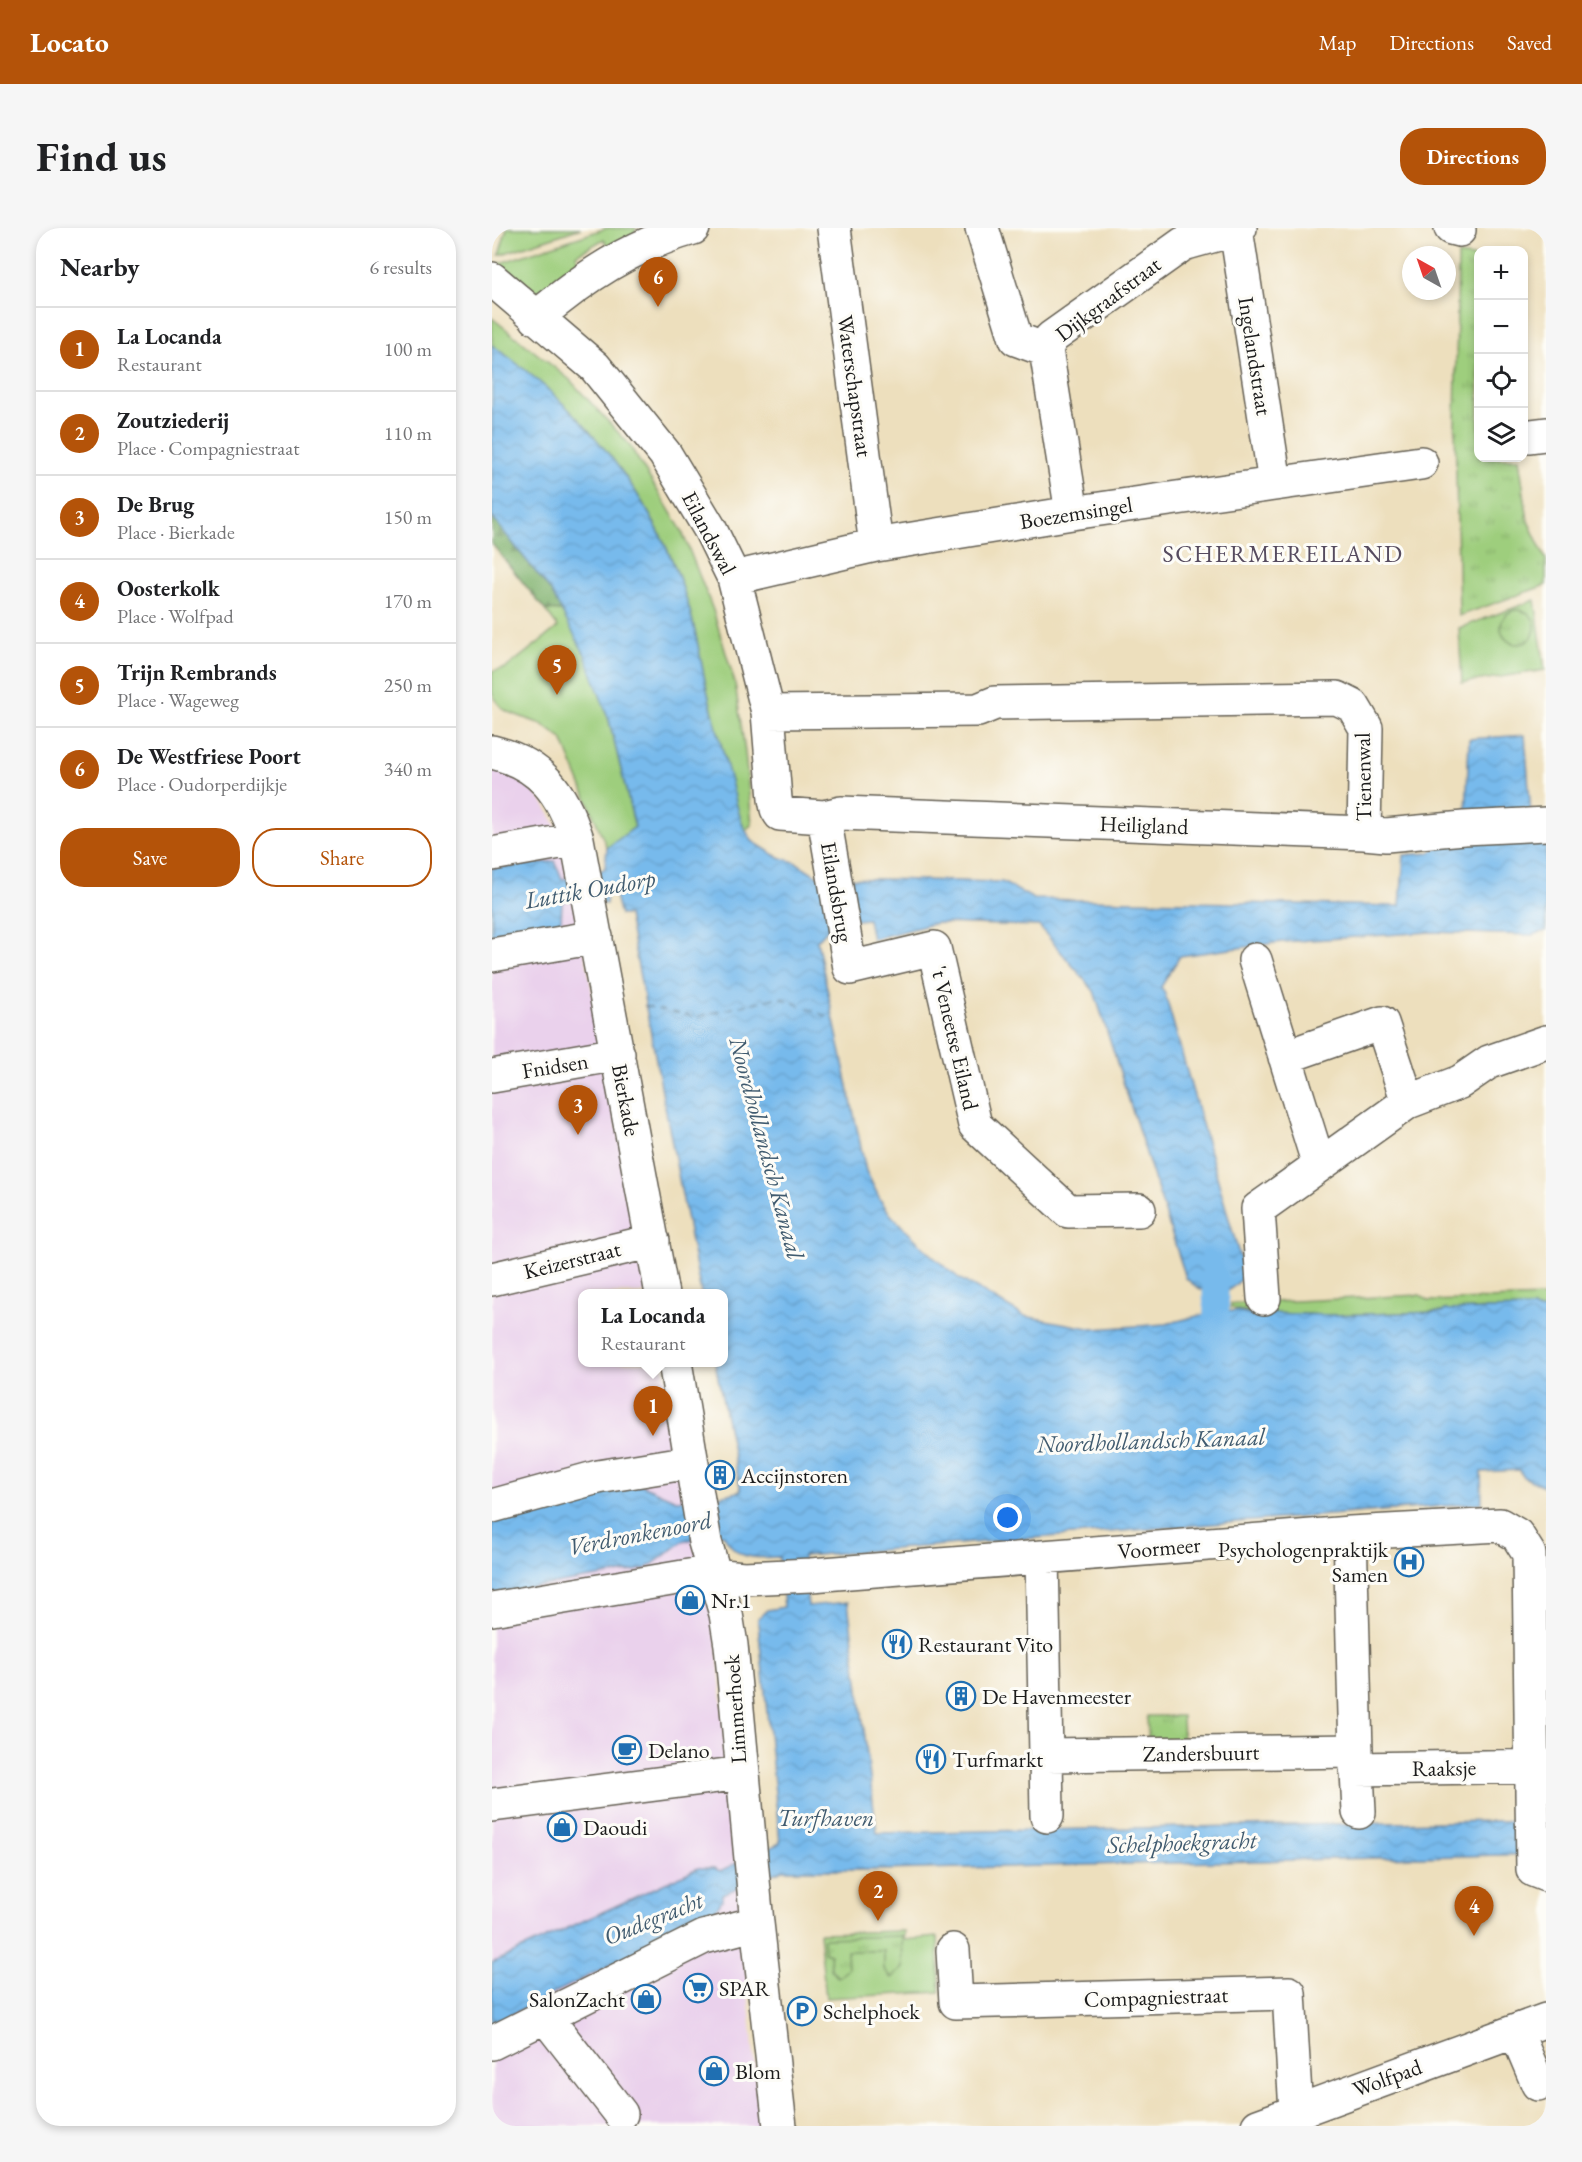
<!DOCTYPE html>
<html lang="en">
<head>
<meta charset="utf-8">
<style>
  :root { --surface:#fff; --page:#f6f6f6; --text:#202124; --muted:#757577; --line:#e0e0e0; --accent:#b45309 }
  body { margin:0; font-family:"EB Garamond",serif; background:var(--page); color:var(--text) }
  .controls { position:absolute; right:18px; top:18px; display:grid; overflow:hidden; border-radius:12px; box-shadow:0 3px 9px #0003 }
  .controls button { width:54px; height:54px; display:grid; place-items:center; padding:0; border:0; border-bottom:2px solid var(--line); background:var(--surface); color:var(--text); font:30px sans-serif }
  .compass { position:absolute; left:910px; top:18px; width:54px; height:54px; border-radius:50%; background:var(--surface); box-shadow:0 3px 9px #0003; rotate:320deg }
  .you { position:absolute; left:516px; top:1290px; width:21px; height:21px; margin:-15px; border:4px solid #fff; border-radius:50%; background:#1a73e8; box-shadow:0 0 0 9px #1a73e833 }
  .badge { display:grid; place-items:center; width:39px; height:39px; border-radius:50%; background:var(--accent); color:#fff; font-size:20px; font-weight:700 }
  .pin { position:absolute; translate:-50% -50px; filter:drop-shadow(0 2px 3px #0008) }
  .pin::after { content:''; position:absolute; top:32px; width:21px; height:18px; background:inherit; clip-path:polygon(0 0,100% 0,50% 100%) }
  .popup { position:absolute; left:86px; top:1061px; width:150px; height:78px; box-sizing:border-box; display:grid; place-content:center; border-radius:12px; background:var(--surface); filter:drop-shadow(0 2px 4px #0005); font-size:20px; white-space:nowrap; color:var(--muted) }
  .popup b { font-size:22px; color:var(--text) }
  .popup::after { content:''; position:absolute; left:50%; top:100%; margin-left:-12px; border:12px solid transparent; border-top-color:var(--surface) }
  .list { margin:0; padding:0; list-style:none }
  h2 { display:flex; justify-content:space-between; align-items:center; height:78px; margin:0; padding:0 24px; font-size:26px }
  h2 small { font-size:20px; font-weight:400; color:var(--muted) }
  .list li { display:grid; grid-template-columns:39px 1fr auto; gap:18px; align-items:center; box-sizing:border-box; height:84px; padding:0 24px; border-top:2px solid var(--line) }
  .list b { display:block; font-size:22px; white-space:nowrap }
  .list p { margin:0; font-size:20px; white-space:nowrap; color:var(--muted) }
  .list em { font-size:20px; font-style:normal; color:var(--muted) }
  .actions { display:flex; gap:12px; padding:18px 24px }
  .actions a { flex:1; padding:14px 0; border:2px solid var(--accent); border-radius:24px; text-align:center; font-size:21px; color:var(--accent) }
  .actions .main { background:var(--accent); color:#fff }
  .icon { flex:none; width:33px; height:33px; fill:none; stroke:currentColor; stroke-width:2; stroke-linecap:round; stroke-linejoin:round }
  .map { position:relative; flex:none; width:1054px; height:1898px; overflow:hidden; border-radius:24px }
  header { display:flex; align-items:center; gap:36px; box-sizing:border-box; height:84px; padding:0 30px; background:var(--accent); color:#fff }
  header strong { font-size:28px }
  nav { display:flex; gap:33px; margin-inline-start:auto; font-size:21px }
  .intro { display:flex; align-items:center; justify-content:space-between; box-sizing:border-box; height:144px; padding:0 36px }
  h1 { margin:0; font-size:42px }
  .button { padding:15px 27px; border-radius:24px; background:var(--accent); color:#fff; font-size:21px; font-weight:700 }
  main { display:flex; gap:36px; padding:0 36px }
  aside { flex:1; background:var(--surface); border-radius:24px; box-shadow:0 3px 9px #0003 }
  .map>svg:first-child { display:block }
  .built { fill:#ead1ec }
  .green { fill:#9ece7d; stroke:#5d754c; stroke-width:1.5 }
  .forest { fill:url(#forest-firs); stroke:#4d6644; stroke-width:1.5 }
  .park { fill:url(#park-tufts); stroke:#5d754c; stroke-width:1.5 }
  .water { fill:url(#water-waves); stroke:#4a6b84; stroke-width:1.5 }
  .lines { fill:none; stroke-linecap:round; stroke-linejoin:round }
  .canal { stroke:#77baec; stroke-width:26 }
  .ferry { stroke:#405b6f; stroke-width:1.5; stroke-dasharray:8 6; stroke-linecap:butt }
  .minor-casing { stroke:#656054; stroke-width:36 }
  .minor { stroke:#fff; stroke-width:33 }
  .labels { text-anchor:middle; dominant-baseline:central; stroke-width:6; stroke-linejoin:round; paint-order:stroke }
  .street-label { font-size:22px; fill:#1c1c1c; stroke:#fdfcf7 }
  .poi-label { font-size:22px; fill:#1c1c1c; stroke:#fdfcf7; text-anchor:start }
  .neighbourhood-label { font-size:24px; letter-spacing:1.5px; fill:#564b5f; stroke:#fdfcf7 }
  .water-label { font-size:24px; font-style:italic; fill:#405b6f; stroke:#fdfcf7 }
</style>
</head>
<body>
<header>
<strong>Locato</strong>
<nav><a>Map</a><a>Directions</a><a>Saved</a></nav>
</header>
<div class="intro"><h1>Find us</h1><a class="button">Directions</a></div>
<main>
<aside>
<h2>Nearby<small>6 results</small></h2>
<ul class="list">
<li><span class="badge">1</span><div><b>La Locanda</b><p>Restaurant</p></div><em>100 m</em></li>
<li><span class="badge">2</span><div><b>Zoutziederij</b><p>Place · Compagniestraat</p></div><em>110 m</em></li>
<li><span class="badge">3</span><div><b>De Brug</b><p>Place · Bierkade</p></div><em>150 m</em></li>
<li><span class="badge">4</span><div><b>Oosterkolk</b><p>Place · Wolfpad</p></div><em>170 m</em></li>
<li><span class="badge">5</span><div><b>Trijn Rembrands</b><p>Place · Wageweg</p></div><em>250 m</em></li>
<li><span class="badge">6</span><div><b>De Westfriese Poort</b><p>Place · Oudorperdijkje</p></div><em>340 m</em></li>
</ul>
<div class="actions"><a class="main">Save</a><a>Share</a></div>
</aside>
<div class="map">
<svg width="1054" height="1898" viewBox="0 0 1054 1898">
  <defs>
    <pattern id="forest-firs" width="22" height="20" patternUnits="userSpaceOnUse" patternTransform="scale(1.5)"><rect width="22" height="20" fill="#7eb16c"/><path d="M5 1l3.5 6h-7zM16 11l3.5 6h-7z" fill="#668f58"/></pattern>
    <pattern id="park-tufts" width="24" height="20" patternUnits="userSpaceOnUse" patternTransform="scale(1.5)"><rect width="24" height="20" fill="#9ece7d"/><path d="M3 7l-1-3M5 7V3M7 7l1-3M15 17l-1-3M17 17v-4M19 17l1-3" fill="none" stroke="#88b06b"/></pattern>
    <pattern id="water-waves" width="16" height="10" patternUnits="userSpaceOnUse" patternTransform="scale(1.5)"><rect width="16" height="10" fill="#77baec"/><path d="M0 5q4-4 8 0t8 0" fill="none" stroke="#669fca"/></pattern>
  </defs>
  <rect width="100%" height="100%" fill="#fdfcf7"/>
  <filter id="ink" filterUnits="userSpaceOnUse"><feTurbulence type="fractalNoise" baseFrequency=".0167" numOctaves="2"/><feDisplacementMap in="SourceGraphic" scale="12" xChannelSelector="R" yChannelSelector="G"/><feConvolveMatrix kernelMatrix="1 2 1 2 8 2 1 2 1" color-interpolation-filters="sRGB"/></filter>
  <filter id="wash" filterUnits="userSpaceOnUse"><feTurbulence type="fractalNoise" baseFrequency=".008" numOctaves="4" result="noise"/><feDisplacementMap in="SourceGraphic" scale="24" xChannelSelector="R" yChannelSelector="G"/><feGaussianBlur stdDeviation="1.35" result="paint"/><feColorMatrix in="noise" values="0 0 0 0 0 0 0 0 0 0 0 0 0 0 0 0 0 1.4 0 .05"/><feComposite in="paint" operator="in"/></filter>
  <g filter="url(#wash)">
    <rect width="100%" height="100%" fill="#eddfbd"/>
    <path class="built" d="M0,539L22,549L38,560L51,574L71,611L157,1065L90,1066V1134L170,1135L218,1343L268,1898H0Z"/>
    <path class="green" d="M15,0H89L7,27Z
      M115,0H144L142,10L116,19L112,11L84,27L89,38C72,52 58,65 35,63L5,36Z
      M0,90L77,151L136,215L189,301L221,382L243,455L253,524L260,596L253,603L245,582C236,540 224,499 214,458C208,430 204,401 195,373C163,268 90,180 0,117Z
      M1043,372L1053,442L970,455L967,400Z
      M53,382L71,383L94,427L117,492L143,599L115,620L70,511L49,496L16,484L10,480L4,473L0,464V443L14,440L66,399Z
      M928,1067L937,1073L1054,1069V1082H1044L1042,1080L952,1082L951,1084L839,1087L773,1085L780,1078L768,1086L739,1080V1076Z
      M412,1703V1712L446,1709L448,1764L334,1770L327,1705Z"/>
    <path class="forest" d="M0,289L58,362L71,383L53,382L0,316Z"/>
    <path class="park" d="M966,27L986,30L987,230H1027L1036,293L1054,332V357L967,388L963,195Z
      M1009 399a17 17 0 1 1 34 0a17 17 0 1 1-34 0Z
      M655,1488H690L691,1515L656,1516Z
      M410,1708L411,1740L400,1750L392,1741V1723H355L356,1741L346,1750L339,1741L338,1726L332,1724L331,1710Z"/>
    <path class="water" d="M0,117C90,180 162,267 195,373C204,401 208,429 214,457C221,487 229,516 237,546C242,563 245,581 251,598L260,613L284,628L305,635L333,653L348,650L510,654L542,671L908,678L912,627L938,625L949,616L974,588L977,511L1033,507L1039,587L1054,610V703L1040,707L938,704L790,714L688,728L669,759L673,766L753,1047C748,1052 741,1061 734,1064C720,1070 704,1060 694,1050L602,763L547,698L445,695L380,711L376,691L342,694L325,713L374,943L389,973L399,987L439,1027L468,1051L532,1088L602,1101L674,1096L721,1084L745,1083L769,1088L773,1085L839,1087L951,1084L952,1082L1042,1080L1044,1082H1054V1259L1031,1249L1028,1242L989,1244L990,1275L311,1328L316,1378L356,1374L385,1605L1054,1592V1626L387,1642H291L230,1666V1672L221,1686L0,1796V1735L206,1640H222L228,1643L288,1615L266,1395V1390L275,1382L292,1379L287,1329C259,1330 246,1333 231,1306L192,1313L154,1341L0,1366V1291L141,1253L184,1272L228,1268L249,1263L223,1135L231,1134V1066L209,1065L136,687H128L122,664H115L114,676L76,672L70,674L69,694L0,707V640L63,633L70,651L110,642L113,640L115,620L143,599L117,492L93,427L58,362L0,289Z"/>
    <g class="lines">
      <path class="canal" d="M722,1032L726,1119"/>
      <path class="ferry" d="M152,778L203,789L287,769L341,791"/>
    </g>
  </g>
  <g filter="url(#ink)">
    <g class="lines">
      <g class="minor-casing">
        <path id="minor" d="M342,0L384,317
          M490,0L524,111L554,122L580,285
          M959,0L967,2
          M744,1L783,255
          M0,51L103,139L173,226L218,301L242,350L276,484L283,571L285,581L288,586L332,589L349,585L872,605L894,607L972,600L1054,596
          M44,90C92,49 140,17 201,0
          M554,122L559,110L691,16L748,0
          M1038,208L1054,206
          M242,350L384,317L580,285L929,235
          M276,484L486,482L503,475L845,470L861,478L874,500L872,605
          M0,524C50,536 70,565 85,611L170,1066
          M332,589L358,740L442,720L483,897L576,983L647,982
          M0,626L85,611
          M0,727L104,709
          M763,732L827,937
          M793,829L890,795L916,874
          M0,848L126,826
          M0,1051L161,1013
          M772,1070L766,981L916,874L968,854L997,834L1054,814
          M183,1134L213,1314L234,1386L239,1417L265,1695L288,1898
          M0,1278L106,1249L199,1234
          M550,1330L554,1527L864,1523L858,1305
          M0,1381L209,1346L252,1350L319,1347L858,1305L1008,1297L1025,1307L1037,1326L1041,1642L1054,1647
          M864,1523L867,1584
          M554,1527L555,1588
          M864,1541L1054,1538
          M0,1577L250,1545
          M461,1722L464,1774L797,1765L804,1884
          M52,1787L129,1886
          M1024,1804L1046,1856
          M0,1815L212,1709L265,1695
          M766,1898L1054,1792"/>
      </g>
      <use href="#minor" class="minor"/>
    </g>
  </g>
  <defs>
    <g id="building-ring" transform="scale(1.5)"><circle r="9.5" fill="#fdfcf7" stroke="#1f6fb2" stroke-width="1.5"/><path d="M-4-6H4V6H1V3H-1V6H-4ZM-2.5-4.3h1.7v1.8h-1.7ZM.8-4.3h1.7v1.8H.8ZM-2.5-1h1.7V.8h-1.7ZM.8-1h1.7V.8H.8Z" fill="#1f6fb2"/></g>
    <g id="hospital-ring" transform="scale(1.5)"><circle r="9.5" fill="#fdfcf7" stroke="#1f6fb2" stroke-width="1.5"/><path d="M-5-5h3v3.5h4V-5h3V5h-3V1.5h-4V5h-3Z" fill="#1f6fb2"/></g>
    <g id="shop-ring" transform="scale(1.5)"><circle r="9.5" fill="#fdfcf7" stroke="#1f6fb2" stroke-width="1.5"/><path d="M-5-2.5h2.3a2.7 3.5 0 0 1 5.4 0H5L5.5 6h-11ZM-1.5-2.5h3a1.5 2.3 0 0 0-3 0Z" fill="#1f6fb2"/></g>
    <g id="restaurant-ring" transform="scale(1.5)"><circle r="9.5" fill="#fdfcf7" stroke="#1f6fb2" stroke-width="1.5"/><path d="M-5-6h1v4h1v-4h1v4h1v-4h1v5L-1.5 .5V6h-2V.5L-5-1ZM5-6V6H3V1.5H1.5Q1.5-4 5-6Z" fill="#1f6fb2"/></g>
    <g id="cafe-ring" transform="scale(1.5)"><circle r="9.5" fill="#fdfcf7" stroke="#1f6fb2" stroke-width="1.5"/><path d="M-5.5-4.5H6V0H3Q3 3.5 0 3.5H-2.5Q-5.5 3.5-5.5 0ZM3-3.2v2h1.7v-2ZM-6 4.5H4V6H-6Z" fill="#1f6fb2"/></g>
    <g id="supermarket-ring" transform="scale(1.5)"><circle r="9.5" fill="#fdfcf7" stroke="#1f6fb2" stroke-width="1.5"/><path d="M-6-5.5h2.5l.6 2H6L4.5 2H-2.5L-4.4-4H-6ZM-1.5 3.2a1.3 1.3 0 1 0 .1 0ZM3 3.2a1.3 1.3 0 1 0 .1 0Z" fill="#1f6fb2"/></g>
    <g id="parking-ring" transform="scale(1.5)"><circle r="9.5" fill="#fdfcf7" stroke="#1f6fb2" stroke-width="1.5"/><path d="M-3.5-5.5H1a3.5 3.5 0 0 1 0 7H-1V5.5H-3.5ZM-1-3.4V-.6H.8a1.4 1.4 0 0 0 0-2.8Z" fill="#1f6fb2"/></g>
  </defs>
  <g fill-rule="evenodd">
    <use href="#building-ring" x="228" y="1247"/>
    <use href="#hospital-ring" x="917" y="1334"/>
    <use href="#shop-ring" x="198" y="1372"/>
    <use href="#restaurant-ring" x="405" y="1416"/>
    <use href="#building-ring" x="469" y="1468"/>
    <use href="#cafe-ring" x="135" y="1522"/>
    <use href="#restaurant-ring" x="439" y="1531"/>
    <use href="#shop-ring" x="70" y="1599"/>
    <use href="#supermarket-ring" x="206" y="1760"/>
    <use href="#shop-ring" x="154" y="1771"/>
    <use href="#parking-ring" x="310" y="1783"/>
    <use href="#shop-ring" x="222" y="1843"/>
  </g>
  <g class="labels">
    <g class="street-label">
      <text transform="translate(616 71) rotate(-37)">Dijkgraafstraat</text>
      <text transform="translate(763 128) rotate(81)">Ingelandstraat</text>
      <text transform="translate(363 158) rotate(82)">Waterschapstraat</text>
      <text transform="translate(584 285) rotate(-9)">Boezemsingel</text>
      <text transform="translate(217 305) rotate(62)">Eilandswal</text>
      <text transform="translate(871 549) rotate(-91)">Tienenwal</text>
      <text transform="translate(652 597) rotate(2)">Heiligland</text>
      <text transform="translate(345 664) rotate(80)">Eilandsbrug</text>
      <text transform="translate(463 810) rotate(77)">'t Veneetse Eiland</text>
      <text transform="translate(63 838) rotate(-9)">Fnidsen</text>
      <text transform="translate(134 872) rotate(79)">Bierkade</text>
      <text transform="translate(80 1032) rotate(-14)">Keizerstraat</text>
      <text transform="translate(667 1320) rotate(-5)">Voormeer</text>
      <text transform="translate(243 1481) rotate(-94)">Limmerhoek</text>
      <text transform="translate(709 1525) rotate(-1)">Zandersbuurt</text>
      <text transform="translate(952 1540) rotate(-1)">Raaksje</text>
      <text transform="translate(664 1769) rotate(-2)">Compagniestraat</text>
      <text transform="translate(895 1850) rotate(-20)">Wolfpad</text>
    </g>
    <g class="poi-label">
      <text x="249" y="1247">Accijnstoren</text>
      <text x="896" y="1321" text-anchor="end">Psychologenpraktijk<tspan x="896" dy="25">Samen</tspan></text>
      <text x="219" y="1372">Nr.1</text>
      <text x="426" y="1416">Restaurant Vito</text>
      <text x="490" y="1468">De Havenmeester</text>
      <text x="156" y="1522">Delano</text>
      <text x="460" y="1531">Turfmarkt</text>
      <text x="91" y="1599">Daoudi</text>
      <text x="227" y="1760">SPAR</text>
      <text x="133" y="1771" text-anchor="end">SalonZacht</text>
      <text x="331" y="1783">Schelphoek</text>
      <text x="243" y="1843">Blom</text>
    </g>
    <g class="neighbourhood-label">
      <text x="791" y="325">SCHERMEREILAND</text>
    </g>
    <g class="water-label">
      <text transform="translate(98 661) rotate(-10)">Luttik Oudorp</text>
      <text transform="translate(275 920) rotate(75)">Noordhollandsch Kanaal</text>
      <text transform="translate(659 1212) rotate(-2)">Noordhollandsch Kanaal</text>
      <text transform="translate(148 1305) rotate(-11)">Verdronkenoord</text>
      <text x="334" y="1589">Turfhaven</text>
      <text transform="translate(690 1614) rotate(-2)">Schelphoekgracht</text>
      <text transform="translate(161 1690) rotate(-22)">Oudegracht</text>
    </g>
  </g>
</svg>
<div class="controls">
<button>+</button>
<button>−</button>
<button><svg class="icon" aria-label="locate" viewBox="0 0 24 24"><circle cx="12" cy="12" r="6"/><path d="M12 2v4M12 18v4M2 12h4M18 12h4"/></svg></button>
<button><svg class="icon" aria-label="layers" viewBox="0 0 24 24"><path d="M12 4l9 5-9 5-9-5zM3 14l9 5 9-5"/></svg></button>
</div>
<svg class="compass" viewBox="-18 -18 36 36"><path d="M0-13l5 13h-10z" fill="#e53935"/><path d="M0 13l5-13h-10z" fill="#757577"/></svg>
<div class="you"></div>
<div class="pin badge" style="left:161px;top:1208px">1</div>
<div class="popup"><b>La Locanda</b>Restaurant</div>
<div class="pin badge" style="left:386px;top:1693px">2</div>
<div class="pin badge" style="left:86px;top:907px">3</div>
<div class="pin badge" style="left:982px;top:1708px">4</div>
<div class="pin badge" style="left:65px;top:467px">5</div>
<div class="pin badge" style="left:166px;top:79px">6</div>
</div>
</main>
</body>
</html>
